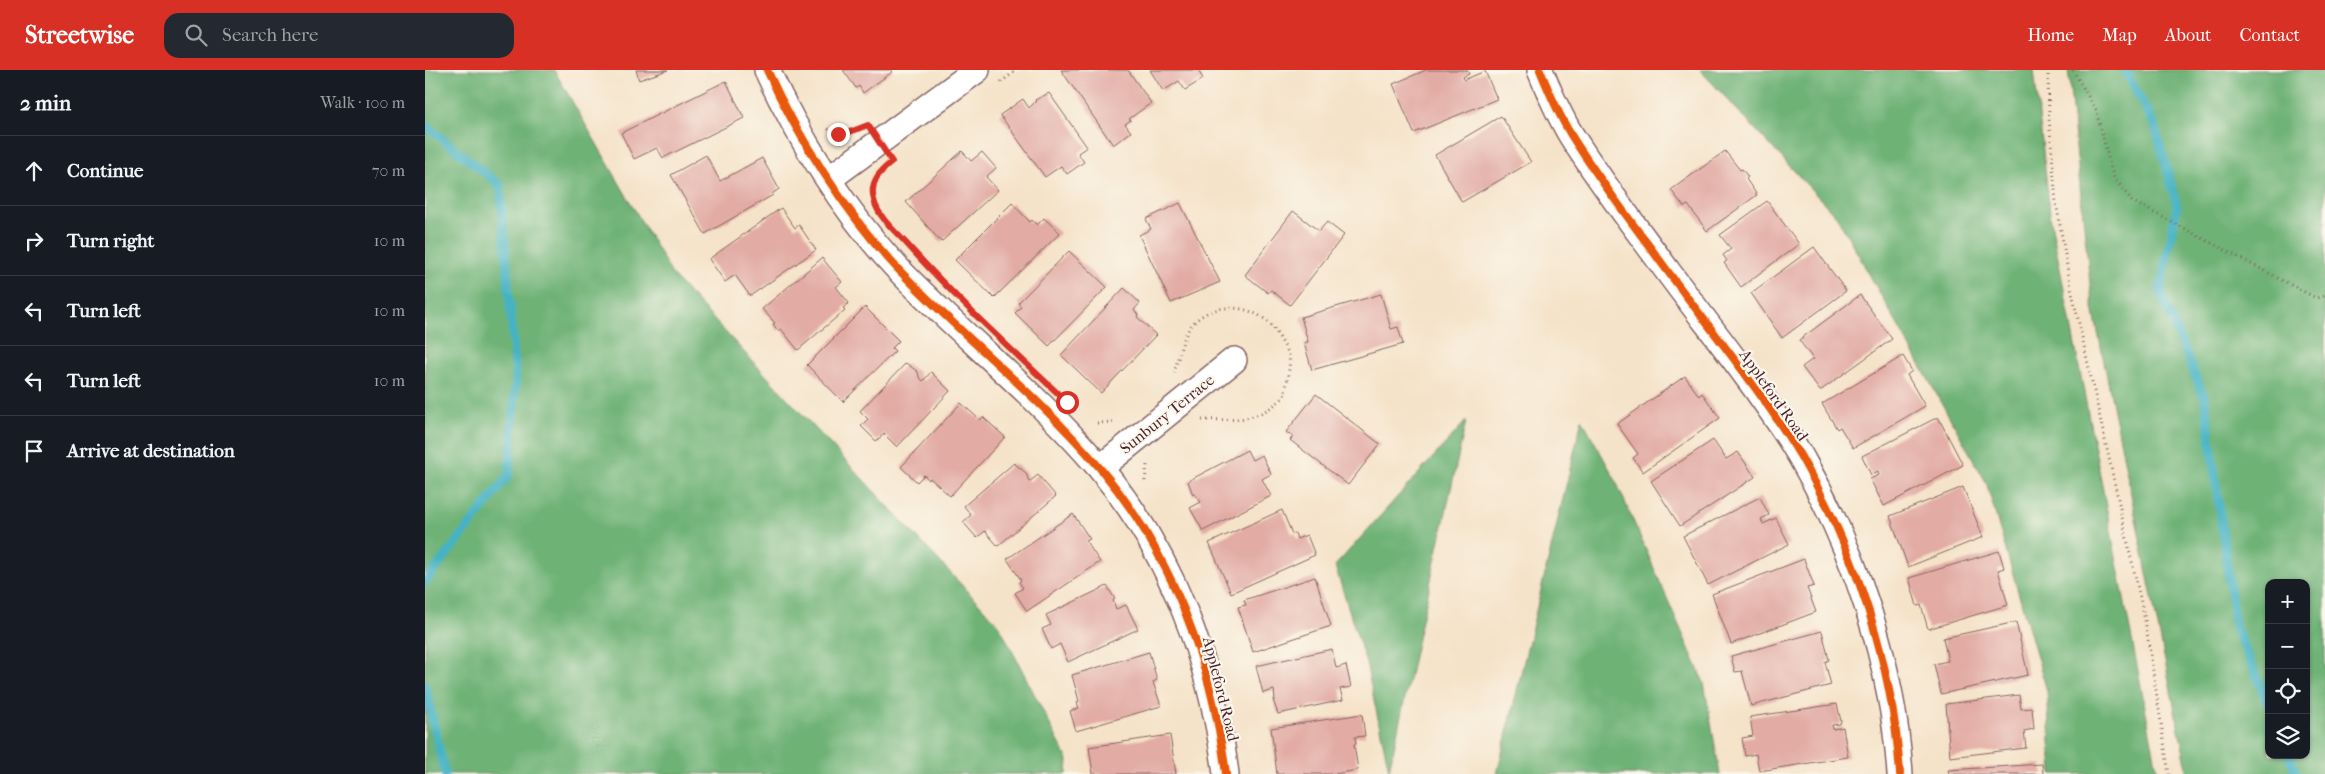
<!DOCTYPE html>
<html lang="en">
<head>
<meta charset="utf-8">
<style>
  :root { --surface:#171b24; --page:#242831; --text:#f1f3f6; --muted:#9ea1a6; --line:#363941; --accent:#d93025 }
  body { margin:0; font-family:"IM FELL French Canon",serif; background:var(--page); color:var(--text) }
  .controls { position:absolute; right:15px; bottom:15px; display:grid; overflow:hidden; border-radius:10px; box-shadow:0 1px 4px #0004 }
  .controls button { width:45px; height:45px; display:grid; place-items:center; padding:0; border:0; border-bottom:1px solid var(--line); background:var(--surface); color:var(--text); font:25px sans-serif }
  .stop { position:absolute; width:15px; height:15px; margin:-11px; border:4px solid #d93025; border-radius:50%; background:#fff }
  .stop.end { background:#d93025; border-color:#fff; box-shadow:0 1px 5px #0008 }
  .list { margin:0; padding:0; list-style:none }
  h2 { display:flex; justify-content:space-between; align-items:center; height:65px; margin:0; padding:0 20px; font-size:21px }
  h2 small { font-size:16px; font-weight:400; color:var(--muted) }
  .list li { display:grid; grid-template-columns:32px 1fr auto; gap:15px; align-items:center; box-sizing:border-box; height:70px; padding:0 20px; border-top:1px solid var(--line) }
  .list b { display:block; font-size:19px; white-space:nowrap }
  .list em { font-size:16px; font-style:normal; color:var(--muted) }
  .icon { flex:none; width:28px; height:28px; fill:none; stroke:currentColor; stroke-width:2; stroke-linecap:round; stroke-linejoin:round }
  .map { position:relative; flex:none; width:1900px; height:704px; overflow:hidden }
  header { display:flex; align-items:center; gap:30px; box-sizing:border-box; height:70px; padding:0 25px; background:var(--accent); color:#fff }
  header strong { font-size:24px }
  nav { display:flex; gap:28px; margin-inline-start:auto; font-size:18px }
  .search { width:350px; height:45px; background:var(--page); display:flex; align-items:center; gap:12px; box-sizing:border-box; padding:0 18px; border-radius:15px; color:var(--muted); font-size:19px }
  main { display:flex }
  aside { flex:1; background:var(--surface) }
  .map>svg:first-child { display:block }
  .forest { fill:#6eb276; stroke:#5c6850; fill-rule:evenodd }
  .lines { fill:none; stroke-linecap:round; stroke-linejoin:round }
  .stream { stroke:#46b3c2; stroke-width:9 }
  .building { fill:#e2aca4 }
  .street-casing { stroke:#866462; stroke-width:28 }
  .path { stroke:#866462; stroke-width:3; stroke-dasharray:1 4; stroke-linecap:butt }
  .street { stroke:#fff; stroke-width:25 }
  .cycleway-casing { stroke:#fbf7ec; stroke-width:11 }
  .cycleway { stroke:#e8590c; stroke-width:8 }
  .route { stroke:#d93025; stroke-width:6 }
  .labels { text-anchor:middle; dominant-baseline:central; stroke-width:4.5; stroke-linejoin:round; paint-order:stroke }
  .street-label { font-size:16px; fill:#4a1f2b; stroke:#fbf7ec }
</style>
</head>
<body>
<header>
<strong>Streetwise</strong>
<div class="search"><svg class="icon" aria-label="search" viewBox="0 0 24 24"><circle cx="10" cy="10" r="6"/><path d="M15 15l6 6"/></svg>Search here</div>
<nav><a>Home</a><a>Map</a><a>About</a><a>Contact</a></nav>
</header>
<main>
<aside>
<h2>2 min<small>Walk · 100 m</small></h2>
<ul class="list">
<li><svg class="icon" aria-label="ahead" viewBox="0 0 24 24"><path d="M12 20V5M6 11l6-6 6 6"/></svg><div><b>Continue</b></div><em>70 m</em></li>
<li><svg class="icon" aria-label="right" viewBox="0 0 24 24"><path d="M7 20v-9h11M14 6l5 5-5 5"/></svg><div><b>Turn right</b></div><em>10 m</em></li>
<li><svg class="icon" aria-label="left" viewBox="0 0 24 24"><path d="M17 20v-9H6M10 6l-5 5 5 5"/></svg><div><b>Turn left</b></div><em>10 m</em></li>
<li><svg class="icon" aria-label="left" viewBox="0 0 24 24"><path d="M17 20v-9H6M10 6l-5 5 5 5"/></svg><div><b>Turn left</b></div><em>10 m</em></li>
<li><svg class="icon" aria-label="arrive" viewBox="0 0 24 24"><path d="M6 21V4h12l-3 4 3 4H6"/></svg><div><b>Arrive at destination</b></div></li>
</ul>
</aside>
<div class="map">
<svg width="1900" height="704" viewBox="0 0 1900 704">
  <rect width="100%" height="100%" fill="#fbf7ec"/>
  <filter id="ink" filterUnits="userSpaceOnUse"><feTurbulence type="fractalNoise" baseFrequency=".02" numOctaves="2"/><feDisplacementMap in="SourceGraphic" scale="10" xChannelSelector="R" yChannelSelector="G"/><feConvolveMatrix kernelMatrix="1 2 1 2 8 2 1 2 1" color-interpolation-filters="sRGB"/></filter>
  <filter id="wash" filterUnits="userSpaceOnUse"><feTurbulence type="fractalNoise" baseFrequency=".0096" numOctaves="4" result="noise"/><feDisplacementMap in="SourceGraphic" scale="20" xChannelSelector="R" yChannelSelector="G"/><feGaussianBlur stdDeviation="1.12" result="paint"/><feColorMatrix in="noise" values="0 0 0 0 0 0 0 0 0 0 0 0 0 0 0 0 0 1.4 0 .05"/><feComposite in="paint" operator="in"/></filter>
  <g filter="url(#wash)">
    <rect width="100%" height="100%" fill="#f5e3c9"/>
    <path class="forest" d="M0,0H129L248,206L574,555L643,690L642,704H0Z
      M1275,0H1609L1626,152L1733,704H1627L1622,621L1561,412L1412,147Z
      M1643,0H1900V704H1763L1667,233ZM1844,513H1881V685H1844Z
      M1157,349L1190,409L1279,613L1295,704H1072Z
      M1041,351L964,700L941,593L910,496Z"/>
    <g class="lines">
      <path class="stream" d="M1700,0L1730,56L1752,136L1735,221L1780,329L1810,556L1844,636
        M0,55L75,115L91,307L84,405L0,512
        M0,616L20,704
        M1864,685L1872,704"/>
    </g>
    <g id="blocks">
      <path class="building" d="M211,0H243L214,10Z
        M418,0H466L467,2L438,23L434,16L431,18Z
        M636,0H703L726,33L704,49L706,50L700,54L706,62L688,75Z
        M725,0H773L778,9L760,20L754,11L738,21Z
        M1001,0H1042L1044,4L1038,7L1039,10L1060,1L1072,29L989,63L968,14Z
        M301,11L319,48L238,88L232,78L209,89L196,63Z
        M624,23L662,77L653,83L659,92L642,104L636,96L620,107L575,45L598,29L604,38L611,31L610,30Z
        M1076,46L1106,92L1037,132L1010,85Z
        M537,81L546,91L557,82L571,98L561,107L573,120L516,172L481,132Z
        M1300,81L1315,100L1317,99L1323,107L1321,109L1332,125L1282,161L1263,135L1259,137L1246,120Z
        M281,85L295,111L337,88L354,119L347,124L348,125L280,164L246,105Z
        M1342,131L1374,174L1316,217L1299,193L1302,191L1298,185L1306,179L1295,165Z
        M587,133L605,152L607,150L612,155L619,148L635,163L569,228L530,190Z
        M755,133L795,212L746,233L714,165L726,159L721,149Z
        M356,138L370,158L374,155L391,180L325,226L310,205L300,212L284,189Z
        M868,141L894,161L902,152L919,165L865,235L846,220L843,223L820,205Z
        M1389,177L1421,221L1357,268L1326,223Z
        M644,181L682,217L624,276L590,243L596,237L593,233Z
        M397,188L417,212L411,217L424,233L418,238L420,240L373,280L356,259L353,261L348,254L350,253L337,239Z
        M699,218L715,233L709,240L713,245L712,247L731,265L676,323L636,285Z
        M956,224L966,259L973,257L978,274L887,300L879,273L883,272L876,247Z
        M1435,225L1467,269L1395,321L1377,297L1388,289L1374,270Z
        M440,237L474,271L467,278L470,281L418,332L382,295Z
        M1478,286L1487,301L1482,305L1500,336L1428,378L1415,357L1412,359L1397,334Z
        M481,293L493,302L494,307L498,311L506,302L525,321L472,377L459,364L451,371L436,356L443,349L435,341Z
        M1260,306L1274,326L1277,323L1295,348L1218,402L1208,388L1213,384L1192,354Z
        M891,324L955,374L923,415L865,370L868,367L861,362Z
        M536,333L555,350L558,347L580,367L525,426L505,408L504,410L499,405L492,412L476,397Z
        M1513,347L1538,395L1459,436L1445,409L1454,405L1453,401L1446,405L1437,386Z
        M1288,370L1301,389L1313,382L1330,407L1255,456L1226,411Z
        M822,380L827,390L837,385L846,404L837,409L846,426L778,461L765,438L776,432L770,424L768,425L763,411Z
        M589,393L601,403L604,412L613,405L631,426L573,476L560,461L552,468L538,452L546,445L539,436Z
        M1538,417L1558,467L1483,497L1465,446Z
        M1335,427L1344,445L1336,449L1338,454L1351,448L1364,474L1283,515L1258,466Z
        M857,440L867,464L870,463L872,469L882,465L890,485L806,523L784,473Z
        M648,444L665,469L661,471L675,492L602,541L590,523L598,518L594,512L596,510L582,489Z
        M1574,481L1579,498L1573,500L1583,535L1503,559L1496,535L1492,536L1484,508Z
        M1379,489L1389,516L1382,518L1391,542L1306,574L1287,524Z
        M890,507L906,556L828,582L813,537L821,535L819,530Z
        M682,516L690,529L688,530L691,539L701,535L713,559L643,592L635,574L626,579L617,559L626,555L621,545Z
        M1591,552L1603,605L1516,624L1509,594L1523,591L1518,568Z
        M1397,561L1404,590L1400,592L1406,615L1326,636L1317,601L1310,602L1306,586Z
        M907,579L911,598L921,595L926,617L915,619L918,630L853,644L848,630H850L849,620L838,623L831,596Z
        M724,582L732,610L728,612L736,636L651,661L645,641L654,638L652,632L654,631L647,605Z
        M1594,625L1596,639L1607,638L1609,659L1599,661L1601,678L1525,687L1521,634Z
        M1412,634L1416,651L1415,654L1407,655L1408,659L1418,657L1423,687L1334,701L1331,684L1320,686L1317,668L1328,666L1325,647Z
        M937,644L940,666L930,667L931,674H929L933,700L909,704H852L846,658Z
        M745,665L751,704H668L664,677Z
        M1617,694L1618,704H1524L1523,700Z"/>
    </g>
  </g>
  <g filter="url(#ink)">
    <use href="#blocks" fill-opacity="0" stroke="#866462" stroke-width="1"/>
    <g class="lines">
      <g class="street-casing">
        <path id="street" d="M342,0C372,66 422,145 472,198C537,266 613,325 674,397C747,483 787,593 801,704
          M1115,0C1124,22 1134,45 1146,65C1176,113 1211,158 1244,203C1289,264 1338,323 1376,387C1431,483 1468,594 1475,704
          M404,109L552,0
          M675,398L809,290"/>
      </g>
      <path class="path" d="M1623,0L1624,48L1631,132L1645,213L1720,550L1744,704
        M1648,0L1671,40L1688,106L1707,131L1891,228L1900,226
        M576,12L592,0
        M403,59L413,64L421,63
        M448,127L451,108
        M749,303C754,288 756,269 766,256C783,234 816,233 838,248C847,254 852,263 857,272C859,276 863,281 864,285C866,298 861,315 859,327C830,353 814,349 777,350
        M672,353L688,352
        M720,411L722,395"/>
      <use href="#street" class="street"/>
      <g class="cycleway-casing">
        <path id="cycleway" d="M342,0C372,66 422,145 472,198C537,266 613,325 674,397C747,483 787,593 801,704
          M1115,0C1124,22 1134,45 1146,65C1176,113 1211,158 1244,203C1289,264 1338,323 1376,387C1431,483 1468,594 1475,704"/>
      </g>
      <use href="#cycleway" class="cycleway"/>
    </g>
  </g>
  <g class="lines" filter="url(#ink)">
    <path class="route" d="M413,64L422,63L443,55L467,92C454,102 444,113 449,130C453,147 470,161 481,173C531,229 587,280 642,332"/>
  </g>
  <g class="labels">
    <g class="street-label">
      <text transform="translate(1349 325) rotate(55)">Appleford Road</text>
      <text transform="translate(742 344) rotate(-39)">Sunbury Terrace</text>
      <text transform="translate(796 619) rotate(76)">Appleford Road</text>
    </g>
  </g>
</svg>
<div class="controls">
<button>+</button>
<button>−</button>
<button><svg class="icon" aria-label="locate" viewBox="0 0 24 24"><circle cx="12" cy="12" r="6"/><path d="M12 2v4M12 18v4M2 12h4M18 12h4"/></svg></button>
<button><svg class="icon" aria-label="layers" viewBox="0 0 24 24"><path d="M12 4l9 5-9 5-9-5zM3 14l9 5 9-5"/></svg></button>
</div>
<div class="stop" style="left:642px;top:332px"></div>
<div class="stop end" style="left:413px;top:64px"></div>
</div>
</main>
</body>
</html>
